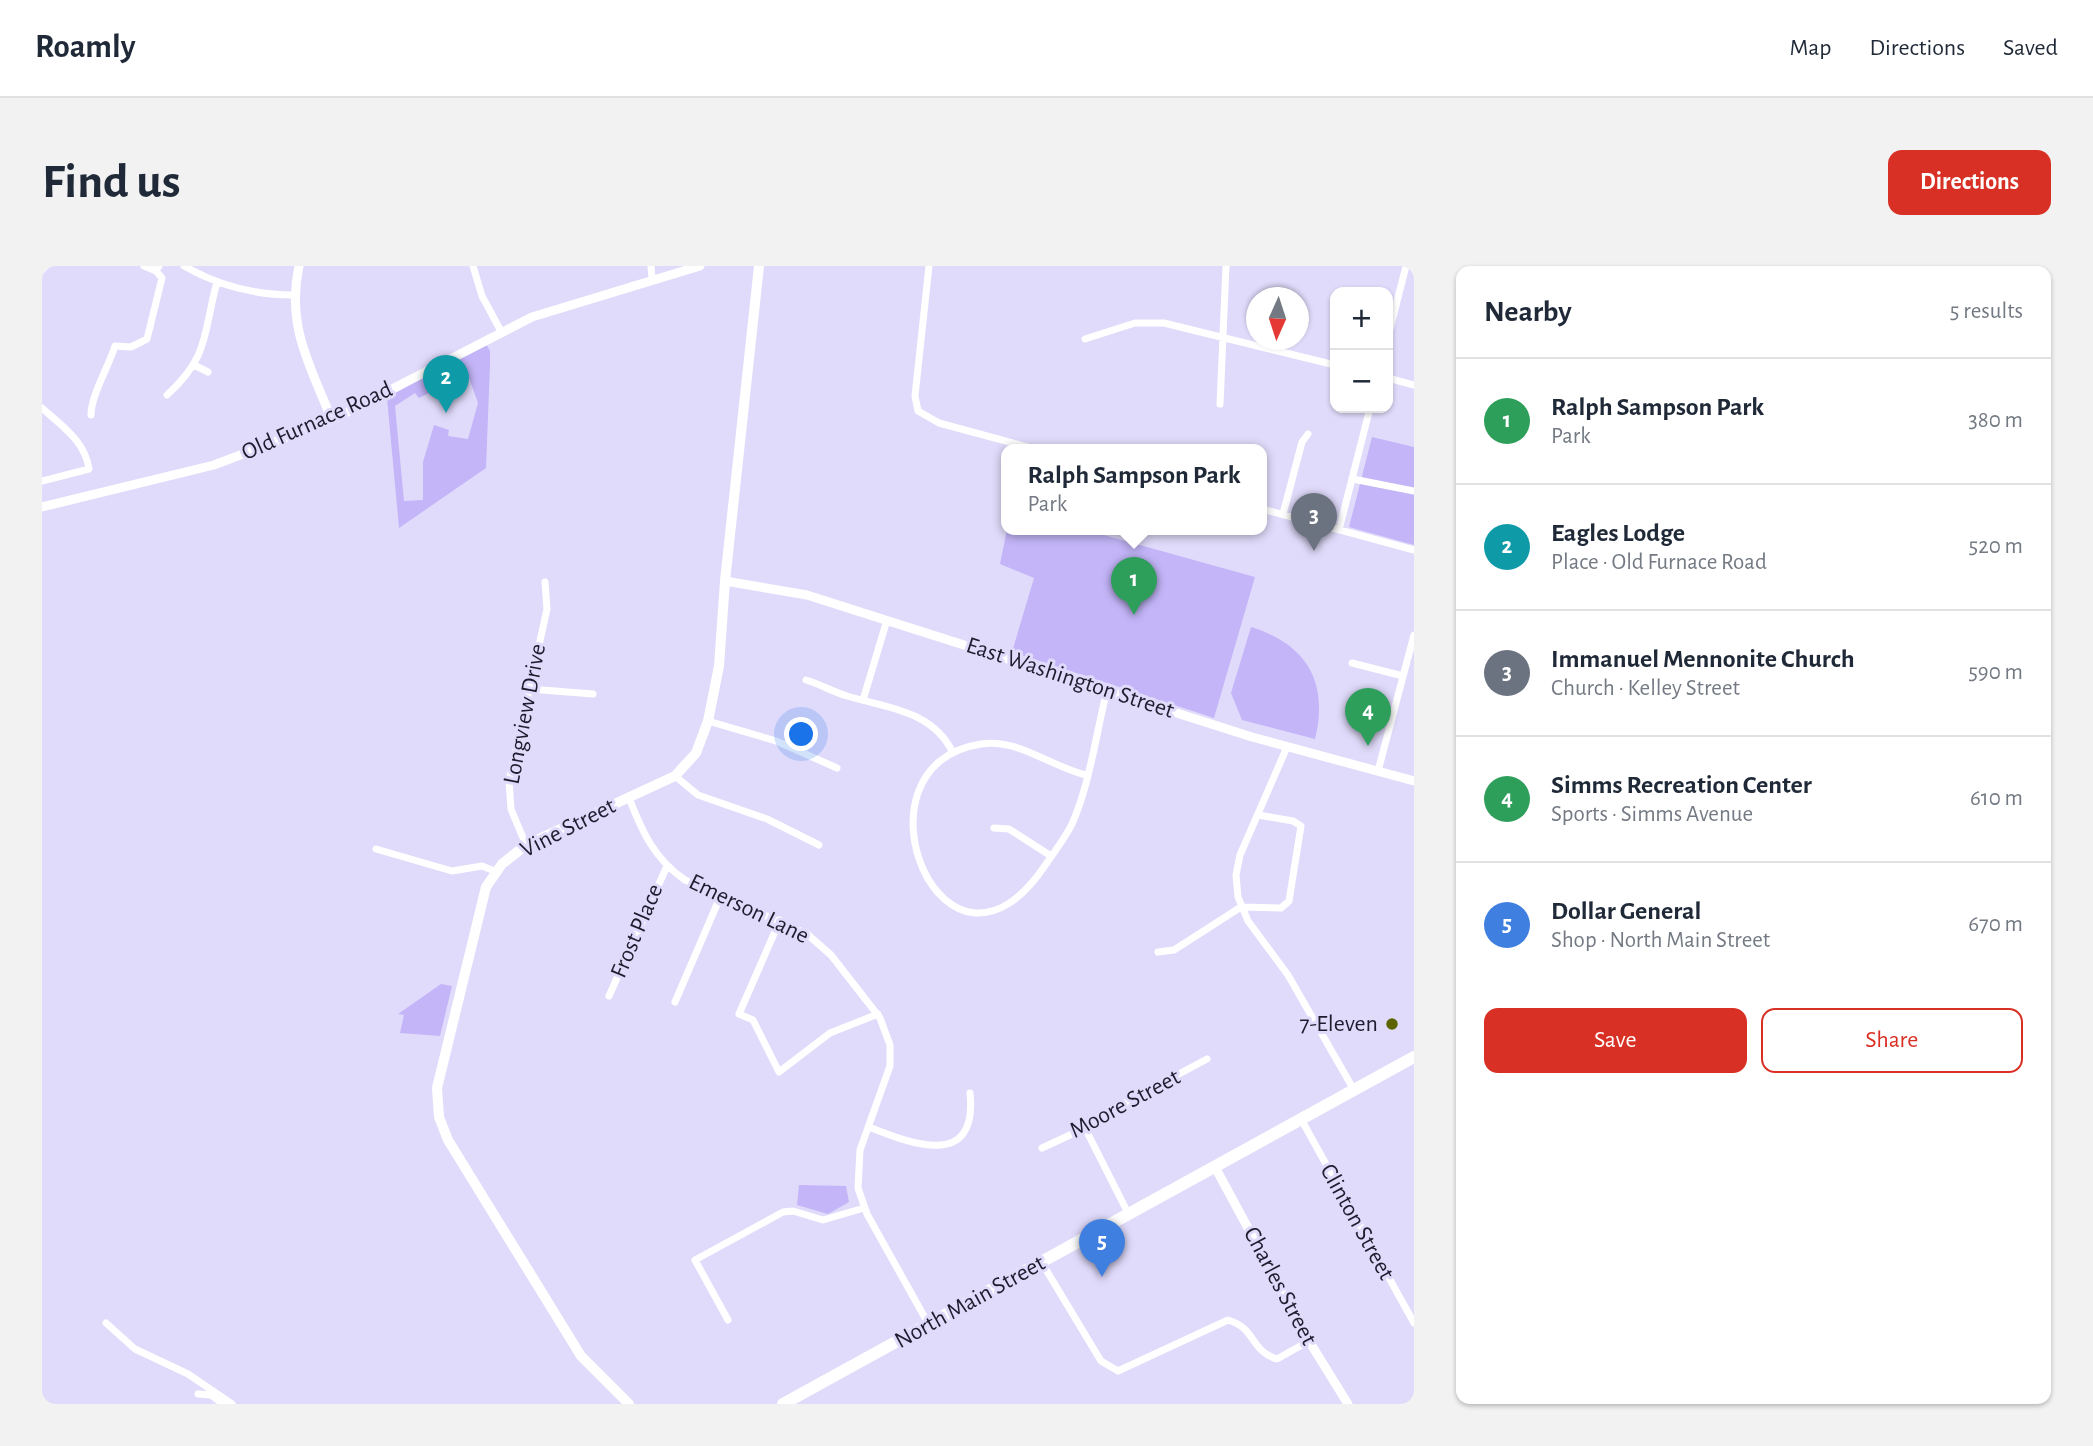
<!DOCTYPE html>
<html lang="en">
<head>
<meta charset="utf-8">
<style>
  :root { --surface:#fff; --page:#f2f2f3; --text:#1f2937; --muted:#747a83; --line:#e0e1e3; --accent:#d93025 }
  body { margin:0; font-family:"Alegreya Sans",sans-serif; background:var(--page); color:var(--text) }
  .controls { position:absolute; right:21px; top:21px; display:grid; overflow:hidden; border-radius:14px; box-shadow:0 2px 5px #0004 }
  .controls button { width:63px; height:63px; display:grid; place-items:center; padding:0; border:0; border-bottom:2px solid var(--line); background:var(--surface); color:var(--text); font:35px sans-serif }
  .compass { position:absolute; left:1204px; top:21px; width:63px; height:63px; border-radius:50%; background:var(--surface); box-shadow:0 2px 5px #0004; rotate:183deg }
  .you { position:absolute; left:760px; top:469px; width:24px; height:24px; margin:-18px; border:5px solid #fff; border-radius:50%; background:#1a73e8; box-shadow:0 0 0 10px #1a73e833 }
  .badge { display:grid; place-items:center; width:46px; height:46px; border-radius:50%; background:var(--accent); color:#fff; font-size:23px; font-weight:700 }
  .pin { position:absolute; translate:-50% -58px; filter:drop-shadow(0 2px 4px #0008) }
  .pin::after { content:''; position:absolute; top:37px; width:24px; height:21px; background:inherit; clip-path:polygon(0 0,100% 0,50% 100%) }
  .popup { position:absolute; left:959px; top:178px; width:266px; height:91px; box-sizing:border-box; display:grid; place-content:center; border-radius:14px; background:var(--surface); filter:drop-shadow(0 2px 5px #0005); font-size:23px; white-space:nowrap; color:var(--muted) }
  .popup b { font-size:26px; color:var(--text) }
  .popup::after { content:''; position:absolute; left:50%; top:100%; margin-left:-14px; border:14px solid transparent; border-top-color:var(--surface) }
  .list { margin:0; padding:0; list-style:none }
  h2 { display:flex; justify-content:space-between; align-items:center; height:91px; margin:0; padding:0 28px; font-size:30px }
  h2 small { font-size:23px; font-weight:400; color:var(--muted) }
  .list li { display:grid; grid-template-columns:46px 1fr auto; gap:21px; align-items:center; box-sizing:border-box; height:126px; padding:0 28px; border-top:2px solid var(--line) }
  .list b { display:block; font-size:26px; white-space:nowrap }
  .list p { margin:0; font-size:23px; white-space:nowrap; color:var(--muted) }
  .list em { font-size:23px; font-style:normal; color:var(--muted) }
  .actions { display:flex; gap:14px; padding:21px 28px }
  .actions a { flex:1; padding:16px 0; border:2px solid var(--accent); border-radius:14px; text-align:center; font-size:24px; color:var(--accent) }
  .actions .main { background:var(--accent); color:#fff }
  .map { position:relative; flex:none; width:1372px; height:1138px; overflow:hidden; border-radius:14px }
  header { display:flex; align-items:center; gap:42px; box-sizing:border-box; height:98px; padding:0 35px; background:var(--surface); border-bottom:2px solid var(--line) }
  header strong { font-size:33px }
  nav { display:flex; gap:38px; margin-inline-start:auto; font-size:24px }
  .intro { display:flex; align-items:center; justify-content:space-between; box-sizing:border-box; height:168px; padding:0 42px }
  h1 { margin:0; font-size:49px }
  .button { padding:18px 32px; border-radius:14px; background:var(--accent); color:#fff; font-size:24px; font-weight:700 }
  main { display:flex; gap:42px; padding:0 42px }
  aside { flex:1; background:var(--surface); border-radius:14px; box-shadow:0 2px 5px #0004 }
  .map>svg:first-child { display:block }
  .green { fill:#c3b5f8 }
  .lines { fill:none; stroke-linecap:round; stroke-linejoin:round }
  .minor { stroke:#fff; stroke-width:7 }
  .tertiary { stroke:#fff; stroke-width:9 }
  .secondary { stroke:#fff; stroke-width:10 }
  .primary { stroke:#fff; stroke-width:12 }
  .poi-dot { fill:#5d6300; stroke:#e1dbfb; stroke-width:2.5 }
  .labels { text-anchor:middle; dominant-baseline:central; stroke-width:6; stroke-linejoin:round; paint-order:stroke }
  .street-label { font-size:24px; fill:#201c2f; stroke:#e1dbfb }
  .poi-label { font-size:24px; fill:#201c2f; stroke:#e1dbfb; text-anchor:end }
</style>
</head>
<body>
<header>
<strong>Roamly</strong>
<nav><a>Map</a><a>Directions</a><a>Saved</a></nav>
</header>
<div class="intro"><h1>Find us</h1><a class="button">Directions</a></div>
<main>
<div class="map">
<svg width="1372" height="1138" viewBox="0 0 1372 1138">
  <rect width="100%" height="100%" fill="#e1dbfb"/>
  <path class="green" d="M443,76L448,85V99L444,202L357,262L345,132L382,111L391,125L377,132L373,127L353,140L362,235L381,234V196L392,159L407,164L406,170L426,173L436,137L426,109L400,118L393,105Z
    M1330,171L1372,181V279L1307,261Z
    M965,263H1040L1213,311L1172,452L970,386L992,312L958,298Z
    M1209,361C1265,378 1287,417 1273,473L1200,454L1189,427Z
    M399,718L410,720L398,770L358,767L362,749L356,748Z
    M757,919L804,920L807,936L786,948L755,939Z"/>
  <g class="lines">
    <path class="minor" d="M102,0L114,5
      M142,0C175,19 213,29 251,29
      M431,0L440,30L460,67
      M609,0L610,13
      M887,0L873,130L876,145L897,157L993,183
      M0,4L4,0
      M1346,71L1364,0
      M1043,73L1093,57H1122L1293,99
      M152,99L166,106
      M1346,112L1372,119
      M125,129C168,90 161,67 175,16
      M1178,138L1184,0
      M0,142C20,160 43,175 47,203L0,215
      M49,149C49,129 67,100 73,80L89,81L105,73L120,12L114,5L117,0
      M1311,213L1372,225
      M1220,243L1372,284
      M1241,248L1260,176L1266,168
      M1297,264L1328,142
      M1310,397L1361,410
      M764,414C778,418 791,426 805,430C844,442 891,444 911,487
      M487,423L551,428
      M821,434L845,354
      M666,455L734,475L795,502
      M1245,481L1198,589L1194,609L1196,631L1206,655L1246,709L1312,824
      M1336,505L1372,369
      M1044,509C1009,501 976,472 939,478C799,499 903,751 1004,598C1013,585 1023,572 1030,558C1048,517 1054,468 1065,424
      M633,510L656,529L725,553L777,579
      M587,532C600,565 612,593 643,614L765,668L789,689L838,752L848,779V800L818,884L816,922L825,948L887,1059
      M952,562L967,563L1009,590
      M484,579L469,543L467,515L505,343L503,316
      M334,583L410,605L440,600L455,606
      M738,654L697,748L711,754L737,806L788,767L836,748
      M1116,686L1132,684L1199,641L1239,642L1247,635L1259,560L1251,555L1216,549
      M567,730L625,600
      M633,736L679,629
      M1259,853L1372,1057
      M827,861C869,878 936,904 928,827
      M1043,862L1087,949
      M1000,882L1043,862L1047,856L1165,793
      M1000,997L1059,1095L1076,1105L1186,1054C1214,1062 1208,1085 1235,1093L1267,1075
      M686,1054L653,994L741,946L751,945L781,954L822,942
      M64,1057L93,1083L146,1108L190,1138
      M156,1128L169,1129L181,1138"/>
    <path class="tertiary" d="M257,0C244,59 268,100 290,154
      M0,241L172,199L290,154L490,51L658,0
      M683,315L765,329L1210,471L1372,515
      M1173,901L1267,1075L1306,1138"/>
    <path class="secondary" d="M587,1138L539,1090L406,874L397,851L395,822L444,621L460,598L484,579L633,510L654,487L666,455L677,400L683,315L717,0"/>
    <path class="primary" d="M741,1138L1372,791"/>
  </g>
  <circle class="poi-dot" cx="1350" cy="758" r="7"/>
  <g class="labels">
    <g class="street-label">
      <text transform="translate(275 155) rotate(-24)">Old Furnace Road</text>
      <text transform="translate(1028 412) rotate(18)">East Washington Street</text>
      <text transform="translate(483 448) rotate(-79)">Longview Drive</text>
      <text transform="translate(526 562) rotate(-27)">Vine Street</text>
      <text transform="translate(707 643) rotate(26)">Emerson Lane</text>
      <text transform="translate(595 665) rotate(-67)">Frost Place</text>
      <text transform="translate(1083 838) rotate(-28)">Moore Street</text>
      <text transform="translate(1315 956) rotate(61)">Clinton Street</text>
      <text transform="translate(1238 1020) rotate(62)">Charles Street</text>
      <text transform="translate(928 1036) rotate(-29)">North Main Street</text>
    </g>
    <g class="poi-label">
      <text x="1336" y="758">7-Eleven</text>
    </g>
  </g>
</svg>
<div class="controls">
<button>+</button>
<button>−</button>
</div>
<svg class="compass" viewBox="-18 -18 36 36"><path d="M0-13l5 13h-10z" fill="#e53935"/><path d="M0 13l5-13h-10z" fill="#747a83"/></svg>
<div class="you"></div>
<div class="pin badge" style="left:1092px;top:349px;background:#2e9e5b">1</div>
<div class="popup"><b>Ralph Sampson Park</b>Park</div>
<div class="pin badge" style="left:404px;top:147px;background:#0f9aa8">2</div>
<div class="pin badge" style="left:1272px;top:285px;background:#6b7280">3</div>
<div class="pin badge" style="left:1326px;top:480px;background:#2e9e5b">4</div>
<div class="pin badge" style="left:1060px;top:1011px;background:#3f7fe0">5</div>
</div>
<aside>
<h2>Nearby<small>5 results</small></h2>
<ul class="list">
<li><span class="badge" style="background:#2e9e5b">1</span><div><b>Ralph Sampson Park</b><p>Park</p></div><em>380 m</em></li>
<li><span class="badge" style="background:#0f9aa8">2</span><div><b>Eagles Lodge</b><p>Place · Old Furnace Road</p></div><em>520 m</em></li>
<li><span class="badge" style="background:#6b7280">3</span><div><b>Immanuel Mennonite Church</b><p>Church · Kelley Street</p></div><em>590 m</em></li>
<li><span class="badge" style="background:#2e9e5b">4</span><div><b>Simms Recreation Center</b><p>Sports · Simms Avenue</p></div><em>610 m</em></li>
<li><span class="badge" style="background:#3f7fe0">5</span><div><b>Dollar General</b><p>Shop · North Main Street</p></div><em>670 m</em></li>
</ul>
<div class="actions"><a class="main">Save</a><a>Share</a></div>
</aside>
</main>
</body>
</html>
